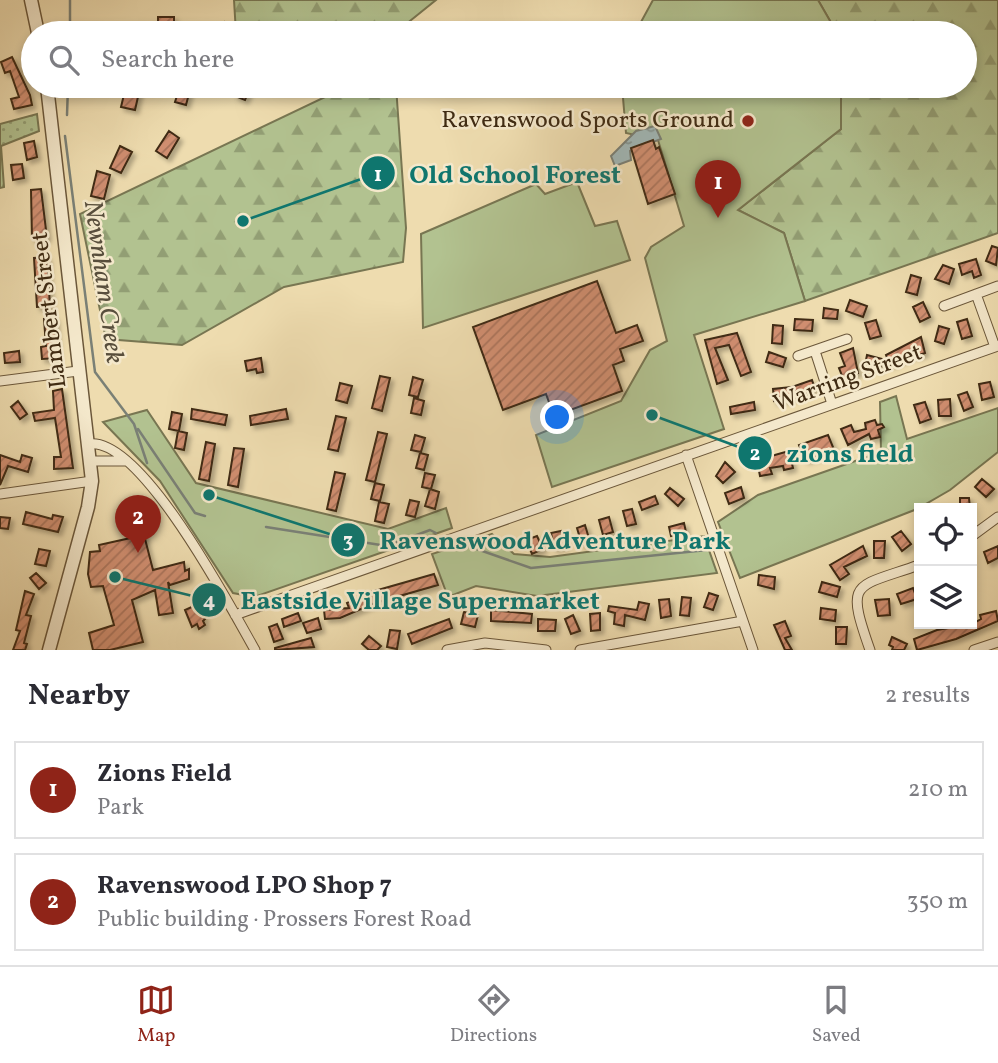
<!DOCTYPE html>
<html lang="en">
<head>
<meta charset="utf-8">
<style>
  :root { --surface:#fff; --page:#f2f2f3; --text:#2b2b33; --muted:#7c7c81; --line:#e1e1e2; --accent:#8f2418 }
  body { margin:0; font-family:Vollkorn,serif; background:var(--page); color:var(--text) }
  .controls { position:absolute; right:21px; bottom:21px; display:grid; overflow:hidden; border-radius:0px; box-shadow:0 4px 10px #0003 }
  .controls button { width:63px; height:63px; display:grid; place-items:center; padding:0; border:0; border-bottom:2px solid var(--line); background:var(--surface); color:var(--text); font:35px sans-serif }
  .you { position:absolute; left:558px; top:418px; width:24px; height:24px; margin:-18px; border:5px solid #fff; border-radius:50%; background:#1a73e8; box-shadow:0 0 0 10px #1a73e833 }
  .badge { display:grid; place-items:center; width:46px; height:46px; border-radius:50%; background:var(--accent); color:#fff; font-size:23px; font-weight:700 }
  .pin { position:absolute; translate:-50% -58px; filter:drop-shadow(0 2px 4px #0008) }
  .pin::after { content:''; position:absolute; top:37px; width:24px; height:21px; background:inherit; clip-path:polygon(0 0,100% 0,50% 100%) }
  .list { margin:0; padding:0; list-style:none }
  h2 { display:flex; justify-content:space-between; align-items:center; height:91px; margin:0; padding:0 28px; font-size:30px }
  h2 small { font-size:23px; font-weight:400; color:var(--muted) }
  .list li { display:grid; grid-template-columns:46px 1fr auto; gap:21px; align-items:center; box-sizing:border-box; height:98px; margin:0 14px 14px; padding:0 14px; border:2px solid var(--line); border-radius:0px }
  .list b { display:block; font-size:26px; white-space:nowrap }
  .list p { margin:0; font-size:23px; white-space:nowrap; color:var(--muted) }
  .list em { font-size:23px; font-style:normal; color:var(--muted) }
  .icon { flex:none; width:38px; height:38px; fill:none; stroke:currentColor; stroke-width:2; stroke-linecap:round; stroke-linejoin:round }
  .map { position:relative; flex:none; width:998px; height:650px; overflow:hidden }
  .search { position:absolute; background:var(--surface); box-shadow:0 4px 10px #0003; left:21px; right:21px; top:21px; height:77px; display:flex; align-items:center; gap:18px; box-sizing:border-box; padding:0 24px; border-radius:38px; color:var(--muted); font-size:26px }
  .sheet { height:315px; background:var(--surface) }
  nav { display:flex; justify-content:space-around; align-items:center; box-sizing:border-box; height:98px; border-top:2px solid var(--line); background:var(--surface); font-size:19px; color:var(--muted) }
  nav a { display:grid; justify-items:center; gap:4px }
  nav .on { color:var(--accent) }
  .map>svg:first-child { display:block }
  .grass { fill:url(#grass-dots); stroke:#787652; stroke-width:2 }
  .forest { fill:url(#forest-firs); stroke:#787652; stroke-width:2 }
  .park { fill:#b2c290; stroke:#787652; stroke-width:2 }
  .water { fill:url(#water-ripples); stroke:#7a8076; stroke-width:2 }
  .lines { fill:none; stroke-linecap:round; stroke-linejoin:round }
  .stream { stroke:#7a8076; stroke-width:2.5 }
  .building { fill:url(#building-hatch); stroke:#3f2b13; stroke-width:2; filter:url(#shadow) }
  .minor-casing { stroke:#6b573a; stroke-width:11 }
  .tertiary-casing { stroke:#6b573a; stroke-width:15 }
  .minor { stroke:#f4e8cb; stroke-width:9 }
  .tertiary { stroke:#f4e8cb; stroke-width:12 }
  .poi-dot { fill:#8f2418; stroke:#f4e8cb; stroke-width:2.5 }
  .labels { text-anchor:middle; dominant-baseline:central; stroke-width:5; stroke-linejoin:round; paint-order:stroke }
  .poi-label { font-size:24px; fill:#3f2b13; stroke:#f4e8cb; text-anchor:end }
  .street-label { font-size:24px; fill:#3f2b13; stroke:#f4e8cb }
  .water-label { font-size:26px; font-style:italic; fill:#584e3c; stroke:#f4e8cb }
  .leader { fill:none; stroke:#0f766e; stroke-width:2.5 }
  .callout-dot { fill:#0f766e; stroke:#f4e8cb; stroke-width:2.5 }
  .mark-label { font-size:21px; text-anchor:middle; font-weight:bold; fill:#fff }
  .callout-label { font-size:26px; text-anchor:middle; font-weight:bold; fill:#0f766e; stroke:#f4e8cb; stroke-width:5; stroke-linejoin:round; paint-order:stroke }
</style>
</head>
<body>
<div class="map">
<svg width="998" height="650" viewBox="0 0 998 650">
  <defs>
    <pattern id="grass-dots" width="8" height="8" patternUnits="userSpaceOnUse" patternTransform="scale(1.75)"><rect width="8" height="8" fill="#b2c290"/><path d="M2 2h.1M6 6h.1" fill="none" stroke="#929e74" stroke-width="1.8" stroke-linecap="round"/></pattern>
    <pattern id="forest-firs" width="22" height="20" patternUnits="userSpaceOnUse" patternTransform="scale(1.75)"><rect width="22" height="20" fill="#b2c290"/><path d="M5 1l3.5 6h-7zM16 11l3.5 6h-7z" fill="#929e74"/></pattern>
    <pattern id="water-ripples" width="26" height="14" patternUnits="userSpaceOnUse" patternTransform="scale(1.75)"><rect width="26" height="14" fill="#a1b8b8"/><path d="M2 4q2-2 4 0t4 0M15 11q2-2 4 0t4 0" fill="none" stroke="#859694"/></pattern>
    <pattern id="building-hatch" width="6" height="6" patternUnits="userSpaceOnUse" patternTransform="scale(1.75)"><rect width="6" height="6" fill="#d08e70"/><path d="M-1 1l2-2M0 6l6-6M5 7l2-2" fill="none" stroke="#aa745b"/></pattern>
    <filter id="shadow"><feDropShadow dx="3.5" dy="3.5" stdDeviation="2" flood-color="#0004"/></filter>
  </defs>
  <rect width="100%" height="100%" fill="#eedcaf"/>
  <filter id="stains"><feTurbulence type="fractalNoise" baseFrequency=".00286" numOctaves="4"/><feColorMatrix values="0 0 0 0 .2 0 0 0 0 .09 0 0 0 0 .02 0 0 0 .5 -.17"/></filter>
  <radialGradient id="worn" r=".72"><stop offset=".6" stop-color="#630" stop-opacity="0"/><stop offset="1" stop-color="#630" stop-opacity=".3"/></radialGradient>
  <path class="grass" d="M37,114L39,131L1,146L4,187L0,188V124Z"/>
  <path class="forest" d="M234,0H436L395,33H236Z
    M818,0H998V233L805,301L784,233L738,210L841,129V86H965V33H837Z
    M348,86H396L406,228L403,262L284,287L182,345L106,339L80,214Z"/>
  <path class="park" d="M653,0H818L837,33H635Z
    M622,86H841V129L738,210L784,233L805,301L694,335L724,429L552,487L536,435L621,401L650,350L667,341L645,258L651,247L684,226L658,140L626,133Z
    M577,182L595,226L617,221L630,260L423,328L421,234L536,184L545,194Z
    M896,396L907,439L998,408V452L950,490L917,509L740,578L718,522L758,495L881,452L880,402Z
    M147,410L196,483L388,529L446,508L452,528L254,597L233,593L160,481L103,422Z
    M492,534L514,554L550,557L704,536L717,573L537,596L476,586L448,597L432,554Z"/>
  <path class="water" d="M655,126L661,139L630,151L631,160L615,166L611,156L636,131Z"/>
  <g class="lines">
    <path class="stream" d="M70,33V0
      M67,115L68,86
      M65,136L95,372L134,424L147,463
      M138,429L195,513L205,516
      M266,527L387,546L430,530L436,533
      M468,546L531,568L707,550"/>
  </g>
  <path class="building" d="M158,17H174V33H158Z
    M225,22L235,24L233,33H222Z
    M12,57L30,95L32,105L14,109L11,99L19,97L10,71L5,73L1,62Z
    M126,86L140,88L135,110L121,107Z
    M180,86H191L186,105L175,102Z
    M240,86H251L245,100L235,96Z
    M169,131L179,138L167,158L156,151Z
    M653,140L656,149L659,147L675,194L648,204L631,148Z
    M34,141L37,157L27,160L24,143Z
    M120,146L132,152L121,173L110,168Z
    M22,164L24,178L13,180L11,165Z
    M97,171L110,175L104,199L91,196Z
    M41,189L47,238L32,239L31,190Z
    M992,246L998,248L996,265L986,261Z
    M47,257L50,306L37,307L34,258Z
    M976,259L981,275L974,278L972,271L962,275L959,264Z
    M943,265L954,269L949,284L935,279Z
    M911,275L921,278L917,295L906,292Z
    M597,281L616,333L637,325L643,341L620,349L624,361L613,365L622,391L554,416L546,394L503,410L473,327Z
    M850,300L867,306L863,317L846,311Z
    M923,302L930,317L920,322L913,307Z
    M824,308L838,310L837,319L823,318Z
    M55,318L57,358L42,359L41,347L46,346L44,319Z
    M795,319L813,320L812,331L794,330Z
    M967,319L972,336L962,339L957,322Z
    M876,320L881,336L870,339L865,323Z
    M773,325L783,326L782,344L772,343Z
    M939,326L949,329L944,344L935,341Z
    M737,333L751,372L741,376L729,345L715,348L728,380L717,384L705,340Z
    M921,337L925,353L916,356L915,354L890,365L886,355Z
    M853,348L858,373L843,378L839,368L845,366L840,353Z
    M19,351L20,362L5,363L4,353Z
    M769,352L786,358L783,367L766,362Z
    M867,355L882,359L880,369L865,365Z
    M261,358L263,372L257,373L256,369L247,371L245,361Z
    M380,376L390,378L382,411L372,408Z
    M413,377L423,380L418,397L409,395Z
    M812,380L815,389L788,399L774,401L773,389L792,387Z
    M990,382L994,397L982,400L979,384Z
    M340,383L352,386L347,403L336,400Z
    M62,389L73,468L54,469V457H61L55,418L35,421L33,413L54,410L53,391Z
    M967,392L973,407L964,411L958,395Z
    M414,398L424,401L421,415L411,413Z
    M950,399L951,416H939L938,400Z
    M18,401L27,414L20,419L11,407Z
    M754,402L755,410L731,414L730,407Z
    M925,402L931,419L920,423L914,405Z
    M192,409L227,415L225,425L191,419Z
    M286,409L288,419L251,425L250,416Z
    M172,412L182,414L179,431L169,429Z
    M336,416L346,418L338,451L328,449Z
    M875,420L877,425L882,424L884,427L878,430L880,437L871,439L869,434L848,445L841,429L851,425L854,432L866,429L865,423Z
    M178,431L187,433L184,450L175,448Z
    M378,432L387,434L375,482L366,480Z
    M415,435L425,438L421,452L411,450Z
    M828,435L835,452L805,460L799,445Z
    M206,442L215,444L209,481L199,479Z
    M234,448L244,449L238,487L228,485Z
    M789,451L793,468L784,470L783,466L770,468L772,474L760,476L757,460Z
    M420,453L428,455L424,470L416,468Z
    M0,455L20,462L22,455L32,458L28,472L8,466L0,485Z
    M725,462L735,472L723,483L716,476Z
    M335,472L345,474L336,511L327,509Z
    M425,473L435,475L431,489L422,487Z
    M982,479L994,489L986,497L975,487Z
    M375,483L384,485L380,501L371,499Z
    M741,487L744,498L729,504L725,493Z
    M670,488L684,499L678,506L665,494Z
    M430,489L439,492L435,509L425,506Z
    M655,496L658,504L642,510L639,502Z
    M960,498H969L970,508H960Z
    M410,500L419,502L415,517L406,515Z
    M379,502L389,504L384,523L375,521Z
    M632,509L636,524L627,526L623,511Z
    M26,512L52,519L53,515L63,517L58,532L23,524Z
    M0,517L10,518L8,529L0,528Z
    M609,517L613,532L603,535L599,520Z
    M684,523L686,532L671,536L669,527Z
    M585,525L590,542L582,545L577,528Z
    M561,531L565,546L554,548L551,533Z
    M901,531L911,544L902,551L892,537Z
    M144,535L153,570L184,562L185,571L189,569V579L170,585L168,582L173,613L159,615L155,590L132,600L143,642L110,650H93L89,633L114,625L103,586L91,587L88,574L90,552L100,551L99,545Z
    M537,536L543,549L532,554L526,540Z
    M874,541H885L884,558H874Z
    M863,546L867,556L844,567L849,574L840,580L830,565Z
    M998,546V558L988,563L984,552Z
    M39,549L50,551L46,566L35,564Z
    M36,573L46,583L39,589L30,578Z
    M434,574L438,585L375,603L340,618L325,619L324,610L349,608L347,603L371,592Z
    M759,575L775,577L774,589L758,585Z
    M822,582L840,587L837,597L819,592Z
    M913,588L917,599L901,604L897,594Z
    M25,591L34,594L26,615L31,616L24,643L27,644L25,650H13L20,631L16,630Z
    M709,593L718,596L713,610L704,607Z
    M682,597L691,598L689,616L680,615Z
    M669,599L671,616L661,618L659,600Z
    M889,599L890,615L878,616L875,600Z
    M639,602L649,604L645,620L625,615L624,626L614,624L615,613L608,611L609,606L637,610Z
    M198,604L205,619L203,621L205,625L199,629L197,624L192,627L185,610Z
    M821,608L836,610L835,621L820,619Z
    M491,610L532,614L531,623L491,621Z
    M996,611L998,621L956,639L917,650L914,639L937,630L972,624L981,619L980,615Z
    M464,612L478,615L475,627L461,624Z
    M298,613L301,621L284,627L282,619Z
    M600,613V630L591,631L590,614Z
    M573,615L580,631L571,634L565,619Z
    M318,618L321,629L307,633L303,623Z
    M449,619L452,628L412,644L408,634Z
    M538,619L556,620L555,631H538Z
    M785,621L791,636L785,638L792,650H785L774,625Z
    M277,624L283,639L274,642L269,627Z
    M836,627H847L846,644H836Z
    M390,630L400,631L397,649L387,647Z
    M369,636L381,646L377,650H369L362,644Z
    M892,637L907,644L904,650H892L893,647L889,645Z
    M311,638L314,647L275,650V648Z"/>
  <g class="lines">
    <g class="minor-casing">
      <path id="minor" d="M976,294L995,347
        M944,306L998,286
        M815,351L832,404
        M798,356L847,339
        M0,381L78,371
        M89,444C141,436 231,608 255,650
        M686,455L753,650
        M91,461H124
        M0,494L92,481
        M972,536L998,517
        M235,615L998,346
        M447,650L485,643L546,650
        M580,650L743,621
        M870,650C845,579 854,588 919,565
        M974,650L998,642"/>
    </g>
    <g class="tertiary-casing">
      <path id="tertiary" d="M31,0L38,33
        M47,86L92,481L88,507L49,650"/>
    </g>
    <use href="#minor" class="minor"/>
    <use href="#tertiary" class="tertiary"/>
  </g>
  <circle class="poi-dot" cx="748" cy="121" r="7"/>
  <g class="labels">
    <g class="poi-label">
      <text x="734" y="121">Ravenswood Sports Ground</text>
    </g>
    <g class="street-label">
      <text transform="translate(50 310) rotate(-97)">Lambert Street</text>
      <text transform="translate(848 379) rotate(-20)">Warring Street</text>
    </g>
    <g class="water-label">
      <text transform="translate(103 282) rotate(82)">Newnham Creek</text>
    </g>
  </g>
  <path class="leader" d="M243 221L378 173M652 415L755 453M209 495L348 540M115 577L209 600"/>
  <g class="callout-dot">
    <circle cx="243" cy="221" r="7"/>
    <circle cx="652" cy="415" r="7"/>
    <circle cx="209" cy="495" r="7"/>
    <circle cx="115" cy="577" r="7"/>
    <circle cx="378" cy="173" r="18"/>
    <circle cx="755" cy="453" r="18"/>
    <circle cx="348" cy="540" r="18"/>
    <circle cx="209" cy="600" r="18"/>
  </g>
  <g class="mark-label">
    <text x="378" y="181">1</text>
    <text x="755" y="460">2</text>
    <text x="348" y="547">3</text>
    <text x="209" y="607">4</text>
  </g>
  <g class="callout-label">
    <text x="515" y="183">Old School Forest</text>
    <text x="850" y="462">zions field</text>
    <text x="555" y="549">Ravenswood Adventure Park</text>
    <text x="420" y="609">Eastside Village Supermarket</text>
  </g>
  <rect width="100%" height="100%" filter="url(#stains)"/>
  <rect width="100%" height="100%" fill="url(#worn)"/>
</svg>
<div class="controls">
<button><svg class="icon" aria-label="locate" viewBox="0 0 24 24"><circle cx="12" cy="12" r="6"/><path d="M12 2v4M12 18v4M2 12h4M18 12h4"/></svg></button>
<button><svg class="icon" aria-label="layers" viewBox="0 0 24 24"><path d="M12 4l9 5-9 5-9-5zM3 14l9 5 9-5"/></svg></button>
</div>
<div class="you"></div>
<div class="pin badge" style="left:718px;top:218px">1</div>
<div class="pin badge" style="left:138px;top:553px">2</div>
<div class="search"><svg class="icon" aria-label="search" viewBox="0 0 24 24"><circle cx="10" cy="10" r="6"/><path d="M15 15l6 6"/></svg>Search here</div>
</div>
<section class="sheet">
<h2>Nearby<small>2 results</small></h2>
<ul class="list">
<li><span class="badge">1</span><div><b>Zions Field</b><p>Park</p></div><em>210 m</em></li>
<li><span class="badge">2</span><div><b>Ravenswood LPO Shop 7</b><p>Public building · Prossers Forest Road</p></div><em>350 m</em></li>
</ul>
</section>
<nav>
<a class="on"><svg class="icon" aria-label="map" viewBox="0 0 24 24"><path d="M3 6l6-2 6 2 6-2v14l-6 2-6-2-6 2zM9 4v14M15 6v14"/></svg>Map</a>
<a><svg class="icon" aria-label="directions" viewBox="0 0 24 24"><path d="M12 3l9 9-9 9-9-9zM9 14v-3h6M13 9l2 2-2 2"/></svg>Directions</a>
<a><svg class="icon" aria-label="saved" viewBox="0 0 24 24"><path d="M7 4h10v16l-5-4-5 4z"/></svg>Saved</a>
</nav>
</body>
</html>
